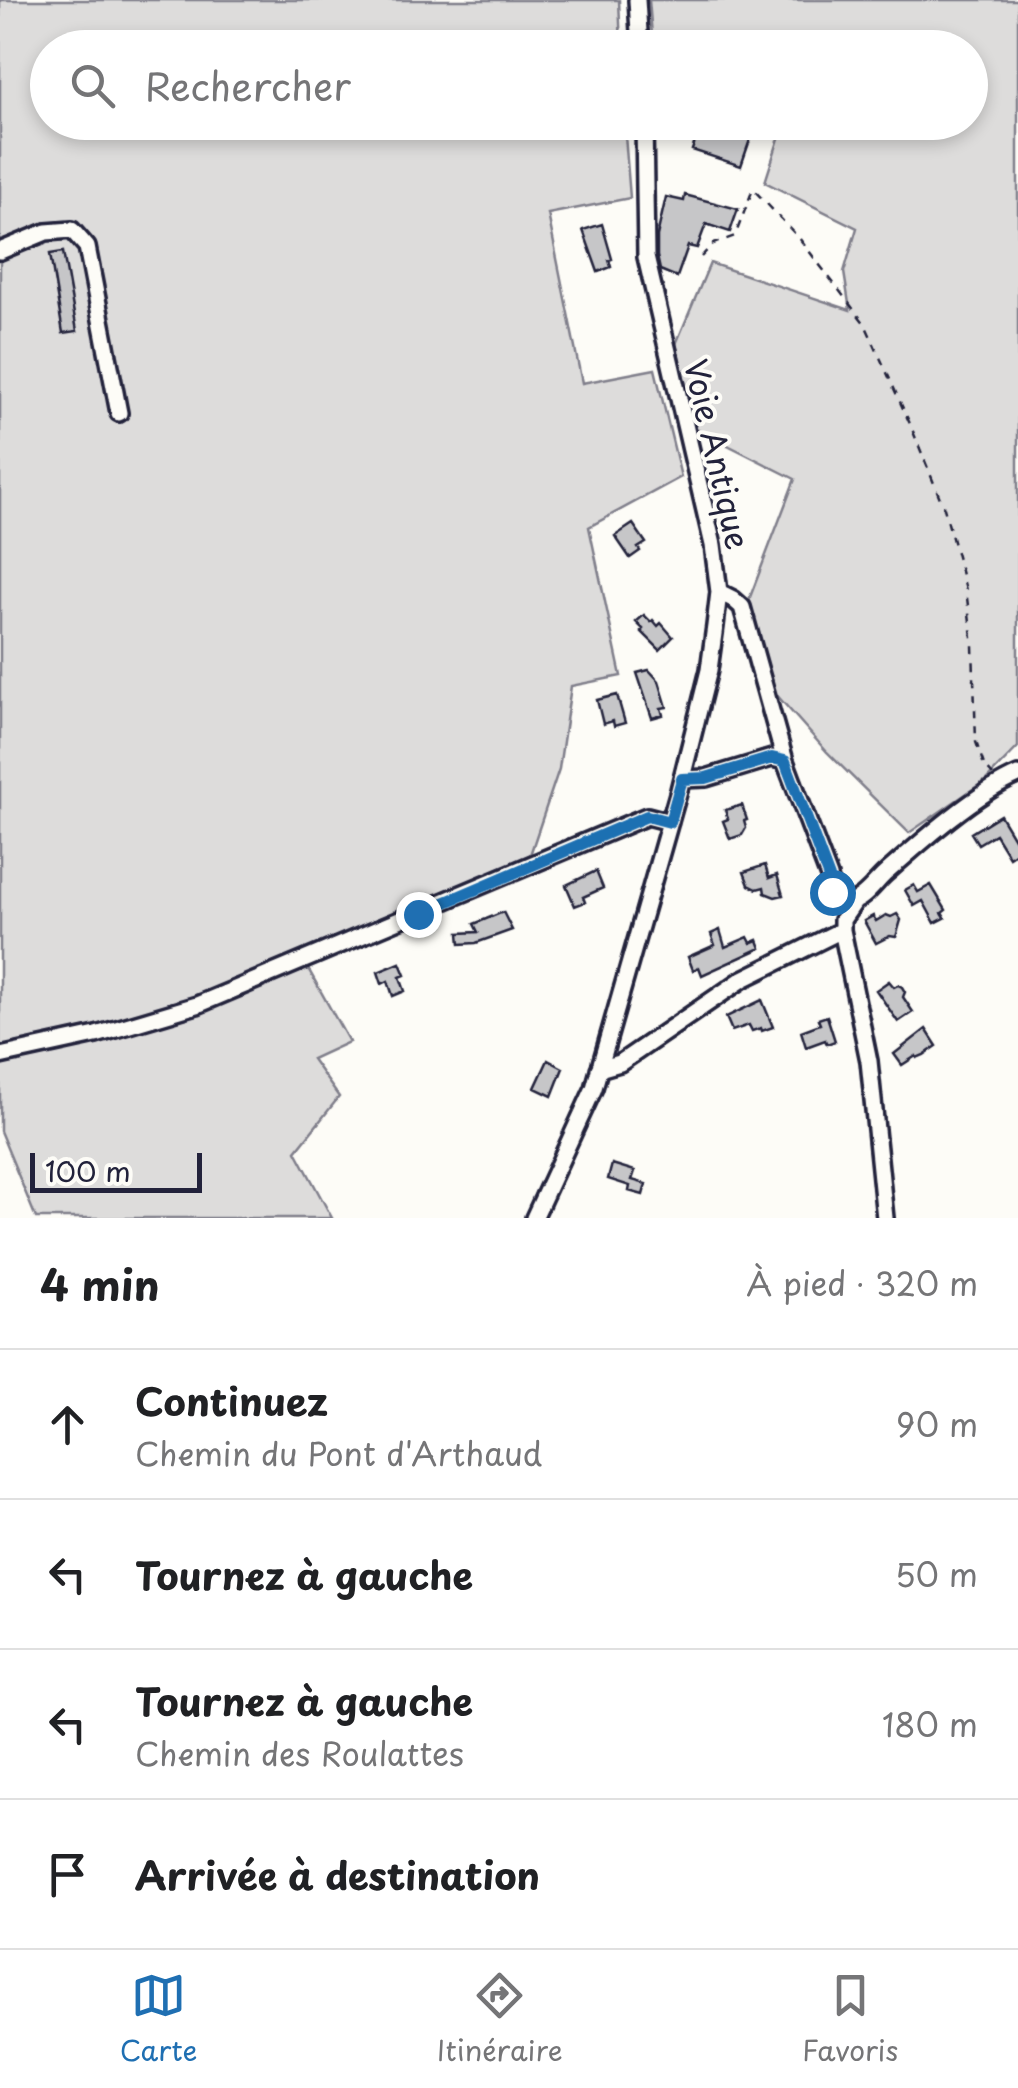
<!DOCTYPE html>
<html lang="fr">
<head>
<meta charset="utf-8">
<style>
  :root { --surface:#fff; --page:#f6f6f6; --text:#202124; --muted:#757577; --line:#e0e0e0; --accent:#1f6fb2 }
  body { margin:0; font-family:"Playpen Sans",sans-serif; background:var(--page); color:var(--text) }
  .scale { position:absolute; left:30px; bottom:25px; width:172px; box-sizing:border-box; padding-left:10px; border:5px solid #22223b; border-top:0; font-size:28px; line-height:35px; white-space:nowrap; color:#22223b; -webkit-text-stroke:8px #fdfcf7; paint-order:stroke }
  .stop { position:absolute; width:30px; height:30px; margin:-22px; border:8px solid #1f6fb2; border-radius:50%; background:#fff }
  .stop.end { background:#1f6fb2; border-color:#fff; box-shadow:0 2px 10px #0008 }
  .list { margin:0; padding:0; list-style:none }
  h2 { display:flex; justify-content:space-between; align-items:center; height:130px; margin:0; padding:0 40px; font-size:42px }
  h2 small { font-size:32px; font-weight:400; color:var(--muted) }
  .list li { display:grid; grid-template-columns:65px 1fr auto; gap:30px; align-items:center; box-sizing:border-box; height:150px; padding:0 40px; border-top:2px solid var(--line) }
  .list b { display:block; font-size:38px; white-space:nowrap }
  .list p { margin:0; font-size:32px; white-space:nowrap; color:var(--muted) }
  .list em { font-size:32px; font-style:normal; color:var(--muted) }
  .icon { flex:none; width:55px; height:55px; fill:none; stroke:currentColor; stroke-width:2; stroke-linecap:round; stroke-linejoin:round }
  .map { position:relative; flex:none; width:1018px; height:1218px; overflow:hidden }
  .search { position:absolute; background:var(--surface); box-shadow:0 5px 15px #0003; left:30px; right:30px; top:30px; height:110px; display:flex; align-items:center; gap:25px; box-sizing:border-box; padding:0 35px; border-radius:55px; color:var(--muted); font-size:38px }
  .sheet { height:730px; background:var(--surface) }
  nav { display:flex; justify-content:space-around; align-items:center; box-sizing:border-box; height:140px; border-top:2px solid var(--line); background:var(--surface); font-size:28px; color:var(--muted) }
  nav a { display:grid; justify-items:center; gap:5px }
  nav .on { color:var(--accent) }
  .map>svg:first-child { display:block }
  .green { fill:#dddcdb; stroke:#807f8b; stroke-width:2.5 }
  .building { fill:#c6c6c8; stroke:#22223b; stroke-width:2.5 }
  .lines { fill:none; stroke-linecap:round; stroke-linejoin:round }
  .minor-casing { stroke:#22223b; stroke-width:22 }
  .path { stroke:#22223b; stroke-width:2.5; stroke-dasharray:8 8; stroke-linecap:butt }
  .minor { stroke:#fdfcf7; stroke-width:15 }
  .route { stroke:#1f6fb2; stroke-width:12 }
  .labels { text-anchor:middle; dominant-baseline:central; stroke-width:8; stroke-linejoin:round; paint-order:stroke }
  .street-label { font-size:32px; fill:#22223b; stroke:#fdfcf7 }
</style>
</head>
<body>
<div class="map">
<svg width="1018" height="1218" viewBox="0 0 1018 1218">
  <rect width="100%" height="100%" fill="#fdfcf7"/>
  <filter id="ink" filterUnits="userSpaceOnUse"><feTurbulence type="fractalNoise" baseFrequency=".01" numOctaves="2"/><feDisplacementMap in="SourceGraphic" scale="20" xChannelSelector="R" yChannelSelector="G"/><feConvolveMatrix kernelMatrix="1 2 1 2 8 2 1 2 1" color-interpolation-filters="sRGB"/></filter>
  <g filter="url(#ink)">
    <path class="green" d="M0,0H619L621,47L48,48V122L624,123L630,198L548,214L582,383L655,369L681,477L589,527L621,676L571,686L559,769L530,855L300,954L349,1042L312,1059L339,1097L296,1151L332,1218H36L0,1131Z
      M649,0H1018V747L986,780L909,833L827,752L775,693L747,605L795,479L696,429L676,344L710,263L850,310L844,272L857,228L765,182L781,132L755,123L970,122V48L653,47Z"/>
    <path class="building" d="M702,122H719L752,134L741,166L692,150Z
      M685,195L738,209L730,232L706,224L697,248L688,246L677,277L660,270L657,256V236L666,197L684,201Z
      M602,224L612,259L609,260L611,267L598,272L583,230Z
      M63,252L77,331L63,333L50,254Z
      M633,524L646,543L638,548L640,551L630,558L615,536Z
      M644,615L651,622L653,620L658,626L661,623L673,637L660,650L641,631L643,629L636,622Z
      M649,670L659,681L667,707L661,708L663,715L652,718L637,673Z
      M617,695L625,723L614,726L613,721L603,724L597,700Z
      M742,805L747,820L744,821L746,828L742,835L730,839L723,821L728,819L725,810Z
      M1000,815L1018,845V851L1009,857L995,834L978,844L971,833Z
      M765,865L769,878L777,875L783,895L775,897L765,893L764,887L757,889L749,885L744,872Z
      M596,871L603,888L583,897L585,902L575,906L566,885Z
      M914,885L918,892L931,885L946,910L942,913L945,918L935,923L923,901L914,906L905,890Z
      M503,912L512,930L476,943L460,944L459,933L478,932L474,924Z
      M897,914L901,920L896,937L890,936L876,943L864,921L873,916L876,921L886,915L891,917Z
      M720,930L725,947L748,937L751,943L758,940L761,948L702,975L699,967L693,970L688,957L715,945L711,934Z
      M400,963L405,975L400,977L405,991L393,996L388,981L382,984L378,972Z
      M889,981L894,987L898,985L902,987L905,992L903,997L913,1012L898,1022L876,990Z
      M762,1000L773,1027L762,1031L761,1028L752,1031L749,1025L732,1031L726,1017Z
      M827,1016L835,1041L827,1044L825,1040L806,1047L801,1031L820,1024L818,1019Z
      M926,1029L937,1046L924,1055L917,1058L916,1056L902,1065L894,1054Z
      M548,1060L563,1068L552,1096L535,1088Z
      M612,1164L635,1171L632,1180L646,1184L643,1195L629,1191L630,1186L608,1179Z"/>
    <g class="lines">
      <g class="minor-casing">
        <path id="minor" d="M637,0L640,48
          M0,251L46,232L72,230L87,247L119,413
          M719,592L733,599L742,607L785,761L829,877C832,890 836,905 852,902C865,899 877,880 887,872C922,841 976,793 1018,775
          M682,779L706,778L772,758L785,761
          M855,901L842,920V930L869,1061L885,1218
          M0,1056L96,1035L197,1005L647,816L670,822
          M599,1069L620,1063L743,979L842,930
          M534,1218L594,1088L679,790L709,670L715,626L719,592L713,545L646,257L644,122"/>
      </g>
      <path class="path" d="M701,257L713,244L735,236L753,189L799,238L865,324L910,424L944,508L966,590L973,645L976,742L984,765L993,775"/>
      <use href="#minor" class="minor"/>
    </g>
  </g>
  <g class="lines" filter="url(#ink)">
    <path class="route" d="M418,914L647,816L670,822L682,779L706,778L772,758L785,761L829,878L832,892"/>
  </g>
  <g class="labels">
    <g class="street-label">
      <text transform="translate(718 454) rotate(77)">Voie Antique</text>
    </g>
  </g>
</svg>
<div class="scale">100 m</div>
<div class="stop" style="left:832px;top:892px"></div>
<div class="stop end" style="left:418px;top:914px"></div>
<div class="search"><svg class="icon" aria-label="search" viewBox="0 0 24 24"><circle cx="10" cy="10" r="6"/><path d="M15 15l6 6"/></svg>Rechercher</div>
</div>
<section class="sheet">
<h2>4 min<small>À pied · 320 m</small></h2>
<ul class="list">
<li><svg class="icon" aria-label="ahead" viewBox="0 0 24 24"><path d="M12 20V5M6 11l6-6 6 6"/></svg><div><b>Continuez</b><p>Chemin du Pont d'Arthaud</p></div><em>90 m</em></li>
<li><svg class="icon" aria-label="left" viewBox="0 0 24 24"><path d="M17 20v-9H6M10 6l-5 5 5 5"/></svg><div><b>Tournez à gauche</b></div><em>50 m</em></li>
<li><svg class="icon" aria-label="left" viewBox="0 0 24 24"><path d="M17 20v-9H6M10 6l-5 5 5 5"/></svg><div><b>Tournez à gauche</b><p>Chemin des Roulattes</p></div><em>180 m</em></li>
<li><svg class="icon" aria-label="arrive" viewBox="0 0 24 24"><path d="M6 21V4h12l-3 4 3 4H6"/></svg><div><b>Arrivée à destination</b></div></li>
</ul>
</section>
<nav>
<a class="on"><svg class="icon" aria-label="map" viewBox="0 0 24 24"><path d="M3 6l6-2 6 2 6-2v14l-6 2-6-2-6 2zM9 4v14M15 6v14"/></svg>Carte</a>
<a><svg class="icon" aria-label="directions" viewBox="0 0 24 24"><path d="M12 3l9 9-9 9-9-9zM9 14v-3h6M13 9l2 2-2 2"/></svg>Itinéraire</a>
<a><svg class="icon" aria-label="saved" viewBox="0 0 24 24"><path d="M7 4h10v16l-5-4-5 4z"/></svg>Favoris</a>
</nav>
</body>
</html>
